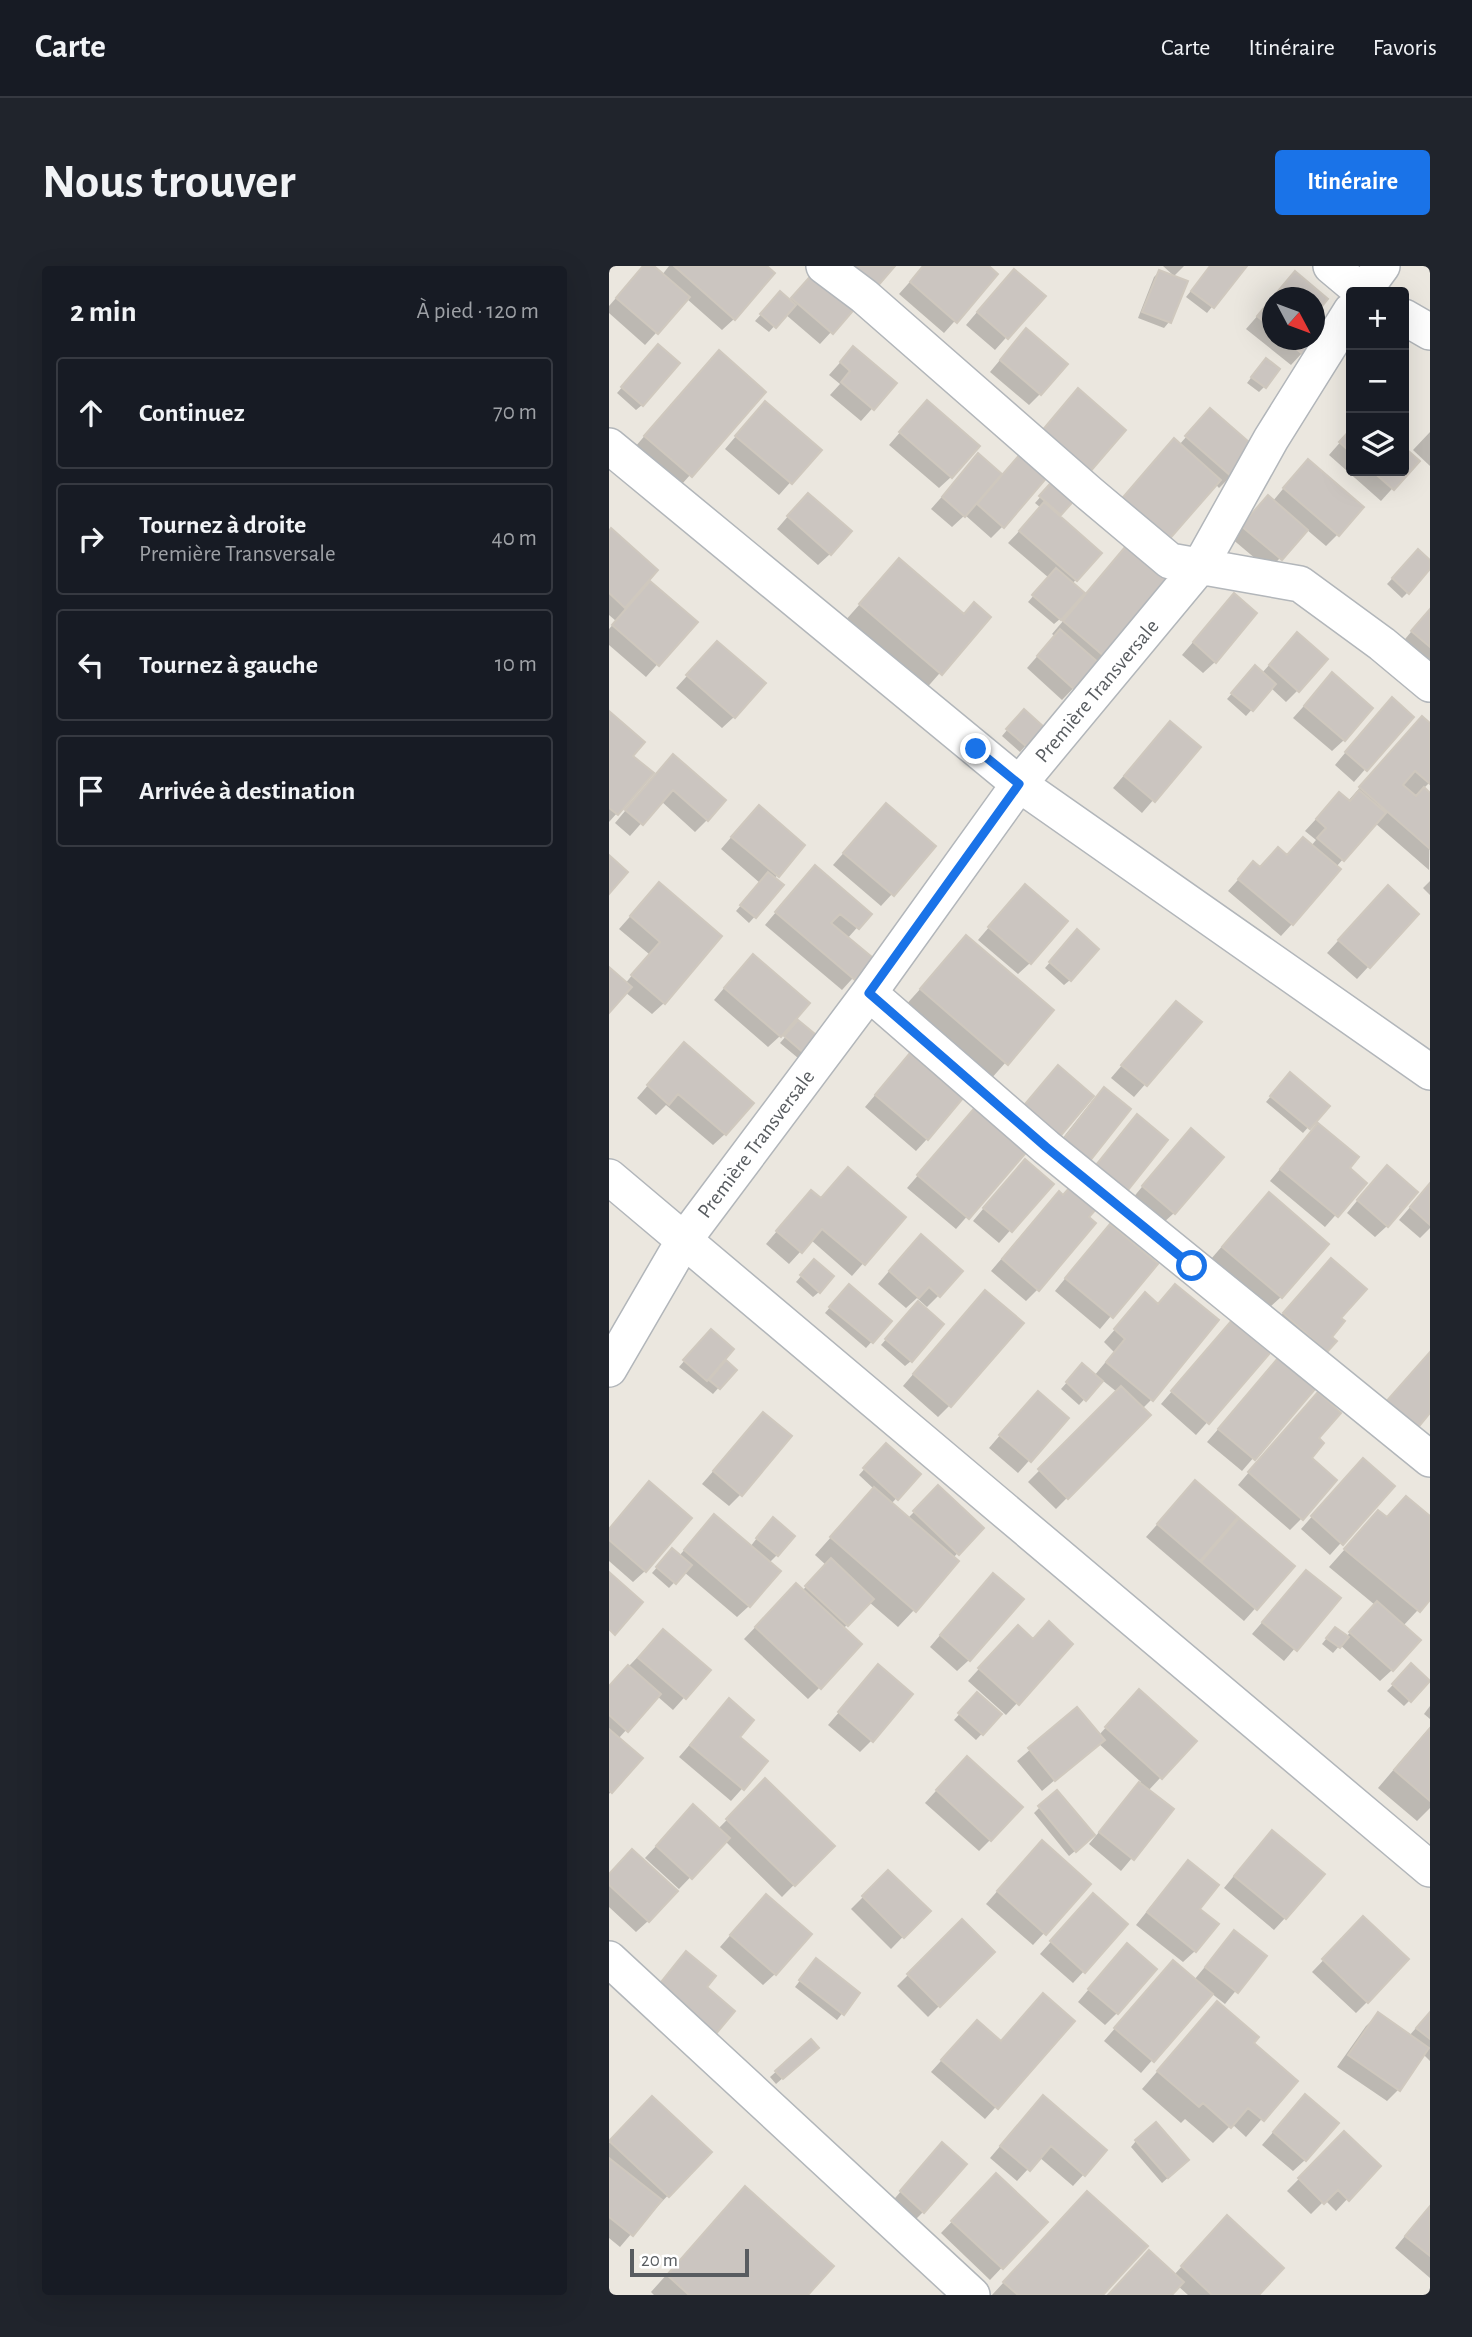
<!DOCTYPE html>
<html lang="fr">
<head>
<meta charset="utf-8">
<style>
  :root { --surface:#171b24; --page:#20242c; --text:#f1f3f6; --muted:#9ea1a6; --line:#363941; --accent:#1a73e8 }
  body { margin:0; font-family:"Alegreya Sans",sans-serif; background:var(--page); color:var(--text) }
  .controls { position:absolute; right:21px; top:21px; display:grid; overflow:hidden; border-radius:7px; box-shadow:0 7px 28px #0002 }
  .controls button { width:63px; height:63px; display:grid; place-items:center; padding:0; border:0; border-bottom:2px solid var(--line); background:var(--surface); color:var(--text); font:35px sans-serif }
  .compass { position:absolute; left:653px; top:21px; width:63px; height:63px; border-radius:50%; background:var(--surface); box-shadow:0 7px 28px #0002; rotate:131deg }
  .scale { position:absolute; left:21px; bottom:18px; width:119px; box-sizing:border-box; padding-left:7px; border:4px solid #585c60; border-top:0; font-size:19px; line-height:24px; white-space:nowrap; color:#585c60; -webkit-text-stroke:5px #fff; paint-order:stroke }
  .stop { position:absolute; width:21px; height:21px; margin:-16px; border:5px solid #1a73e8; border-radius:50%; background:#fff }
  .stop.end { background:#1a73e8; border-color:#fff; box-shadow:0 2px 7px #0008 }
  .list { margin:0; padding:0; list-style:none }
  h2 { display:flex; justify-content:space-between; align-items:center; height:91px; margin:0; padding:0 28px; font-size:30px }
  h2 small { font-size:23px; font-weight:400; color:var(--muted) }
  .list li { display:grid; grid-template-columns:46px 1fr auto; gap:21px; align-items:center; box-sizing:border-box; height:112px; margin:0 14px 14px; padding:0 14px; border:2px solid var(--line); border-radius:7px }
  .list b { display:block; font-size:26px; white-space:nowrap }
  .list p { margin:0; font-size:23px; white-space:nowrap; color:var(--muted) }
  .list em { font-size:23px; font-style:normal; color:var(--muted) }
  .icon { flex:none; width:38px; height:38px; fill:none; stroke:currentColor; stroke-width:2; stroke-linecap:round; stroke-linejoin:round }
  .map { position:relative; flex:none; width:821px; height:2029px; overflow:hidden; border-radius:7px }
  header { display:flex; align-items:center; gap:42px; box-sizing:border-box; height:98px; padding:0 35px; background:var(--surface); border-bottom:2px solid var(--line) }
  header strong { font-size:33px }
  nav { display:flex; gap:38px; margin-inline-start:auto; font-size:24px }
  .intro { display:flex; align-items:center; justify-content:space-between; box-sizing:border-box; height:168px; padding:0 42px }
  h1 { margin:0; font-size:49px }
  .button { padding:18px 32px; border-radius:7px; background:var(--accent); color:#fff; font-size:24px; font-weight:700 }
  main { display:flex; gap:42px; padding:0 42px }
  aside { flex:1; background:var(--surface); border-radius:7px; box-shadow:0 7px 28px #0002 }
  .map>svg:first-child { display:block }
  .shadow { fill:#0003 }
  .building { fill:#cbc5c0; stroke:#cfc8be; stroke-width:2 }
  .lines { fill:none; stroke-linecap:round; stroke-linejoin:round }
  .street-casing { stroke:#b2b6ba; stroke-width:38 }
  .street { stroke:#fff; stroke-width:35 }
  .route { stroke:#1a73e8; stroke-width:9 }
  .labels { text-anchor:middle; dominant-baseline:central; stroke-width:5; stroke-linejoin:round; paint-order:stroke }
  .street-label { font-size:21px; fill:#585c60; stroke:#fff }
</style>
</head>
<body>
<header>
<strong>Carte</strong>
<nav><a>Carte</a><a>Itinéraire</a><a>Favoris</a></nav>
</header>
<div class="intro"><h1>Nous trouver</h1><a class="button">Itinéraire</a></div>
<main>
<aside>
<h2>2 min<small>À pied · 120 m</small></h2>
<ul class="list">
<li><svg class="icon" aria-label="ahead" viewBox="0 0 24 24"><path d="M12 20V5M6 11l6-6 6 6"/></svg><div><b>Continuez</b></div><em>70 m</em></li>
<li><svg class="icon" aria-label="right" viewBox="0 0 24 24"><path d="M7 20v-9h11M14 6l5 5-5 5"/></svg><div><b>Tournez à droite</b><p>Première Transversale</p></div><em>40 m</em></li>
<li><svg class="icon" aria-label="left" viewBox="0 0 24 24"><path d="M17 20v-9H6M10 6l-5 5 5 5"/></svg><div><b>Tournez à gauche</b></div><em>10 m</em></li>
<li><svg class="icon" aria-label="arrive" viewBox="0 0 24 24"><path d="M6 21V4h12l-3 4 3 4H6"/></svg><div><b>Arrivée à destination</b></div></li>
</ul>
</aside>
<div class="map">
<svg width="821" height="2029" viewBox="0 0 821 2029">
  <rect width="100%" height="100%" fill="#ebe7df"/>
  <path class="shadow" d="M35,0H42L53,9L60,0H155L125,53L113,64L78,33L36,79L0,47V40Z
    M283,0L211,78L176,48L160,66L146,55L166,33L180,35L195,18Z
    M315,0H377L387,9L335,67L290,28Z
    M554,0H575L565,10Z
    M602,0H636L598,47L577,31Z
    M550,6L560,56L555,62L529,52L545,11Z
    M393,17L434,30L386,84L357,59Z
    M664,32V74H705L682,99L637,63Z
    M406,76L431,128L420,139L381,106Z
    M244,82L286,117L252,155L221,129L231,118L220,109Z
    M44,86L33,139L27,144L8,127Z
    M651,100L655,121L650,126L638,117Z
    M93,103L155,126L65,227L20,188Z
    M601,144L622,210L610,222L570,179Z
    M307,148L342,211L330,222L280,179Z
    M145,149L210,184L170,229L116,183Z
    M742,164V205H795V184L808,195L772,235L720,189Z
    M821,166V200L804,184Z
    M369,190L393,210L394,260L382,272L356,249L343,261L322,243Z
    M687,207L729,268L717,280L697,263L660,304L622,272L648,243L664,235Z
    M443,218L467,229L449,250L491,287L463,318L451,353L445,358L419,336L440,312L399,277L432,242L426,237Z
    M187,241L221,288L209,299L168,263Z
    M0,267L38,314L86,356L37,411L0,379V363L7,355L0,349Z
    M809,285L799,326L793,332L778,318Z
    M511,288L495,390L453,434L418,402L446,370L443,368Z
    M290,294L354,349L365,338L380,351L315,425L235,356Z
    M614,341L606,396L594,407L573,389Z
    M821,343V394L817,399L792,378Z
    M688,368L689,424L677,436L662,422L637,450L618,433L641,407H653Z
    M97,389L125,451L113,462L67,422Z
    M723,409L735,474L723,485L684,452Z
    M771,445L802,451L745,516L726,499Z
    M0,448L22,490L43,508L0,556Z
    M409,451L433,461L411,486L393,470Z
    M802,464L821,516L814,523L821,529L820,604L766,557L727,601L683,658L672,670L619,625L644,597L650,603L702,580L707,574L696,565L719,540L739,535Z
    M550,469L590,481L533,547L504,522Z
    M52,502L98,554L86,566L52,535L21,570L6,557Z
    M266,551L283,628L272,640L224,599Z
    M138,553L194,579L165,613L173,620L140,657L127,645L151,617L112,583Z
    M195,613L260,648L238,673L262,692L233,724L156,659Z
    M821,615V629L814,622Z
    M50,618L55,737L43,748L16,726L0,745V704L16,718L40,688L10,663Z
    M405,632L421,697L409,708L369,674Z
    M767,633L808,648L748,713L718,687Z
    M358,671L443,744L381,814L295,741Z
    M463,671L461,714L455,719L436,702Z
    M132,702L171,770L159,781L105,734Z
    M556,749L591,756L525,831L502,812Z
    M184,762L195,787L189,792L171,777Z
    M64,790L116,868L104,879L57,839L47,849L28,832Z
    M290,801L318,873L307,885L256,841Z
    M675,814L718,840L694,867L657,836Z
    M495,824L520,843L442,887L483,835Z
    M369,840L418,882L347,963L298,922Z
    M698,871L755,917L716,961L661,915Z
    M570,876L565,947L553,958L523,933Z
    M404,907L442,918L390,977L364,955Z
    M766,913L778,960L766,971L738,947Z
    M821,918V962L811,972L790,954Z
    M211,934L295,951L243,1010L202,974L180,998L157,978L191,938Z
    M438,939L429,1023L417,1035L382,1005Z
    M648,940L672,1031L660,1042L602,993Z
    M489,972L546,998L491,1063L446,1025Z
    M300,982L330,1029L318,1041L308,1032L297,1042L269,1018Z
    M200,1001L210,1026L204,1031L187,1016Z
    M710,1006L730,1052L720,1071L725,1075L705,1096L663,1060Z
    M566,1020L542,1134L533,1143L540,1149L447,1243L419,1216L508,1126L493,1114L470,1139L452,1123L468,1105L485,1110L505,1086L495,1076L536,1029L548,1039Z
    M234,1026L281,1055L257,1082L216,1047Z
    M364,1038L341,1139L329,1151L294,1120Z
    M303,1043L302,1095L296,1100L272,1079Z
    M613,1067L660,1086L587,1169L552,1138Z
    M96,1071L114,1094L125,1104L104,1128L70,1101Z
    M669,1094L704,1123L633,1205L598,1176Z
    M417,1139L458,1152L409,1207L380,1182Z
    M697,1140L707,1173L700,1192L692,1253L681,1264L629,1219Z
    M154,1148L132,1228L120,1240L93,1218Z
    M277,1179L310,1208L282,1238L298,1253L329,1222L372,1262L344,1292L305,1344L289,1361L260,1336L234,1363L211,1421L199,1433L135,1373L175,1331L193,1325L217,1299L206,1289L265,1223L250,1209Z
    M742,1206L783,1220L721,1289L692,1263Z
    M586,1216L684,1300L635,1355L537,1271Z
    M769,1246L821,1331L794,1360L783,1404L771,1415L731,1379L724,1387L713,1378L721,1368L737,1371L766,1339L720,1301Z
    M105,1250L141,1281L158,1259L168,1289L160,1297L140,1340L128,1351L75,1306L60,1322L43,1307L58,1290H70Z
    M0,1263L36,1305L24,1316L0,1295Z
    M697,1306L729,1332L675,1395L643,1368Z
    M372,1321L360,1394L348,1405L321,1381Z
    M397,1373L461,1379L397,1449L359,1415Z
    M42,1377L99,1405L64,1444L48,1430L9,1473L31,1492L0,1528V1421Z
    M802,1400L819,1416L795,1440L778,1425Z
    M269,1401L263,1474L251,1486L219,1459Z
    M368,1429L390,1449L367,1474L345,1454Z
    M519,1437L552,1511L539,1525L563,1544L512,1605L480,1578L532,1516L489,1477L433,1525L408,1495L468,1443L490,1469Z
    M821,1440V1453L815,1448Z
    M109,1446L128,1471L157,1496L122,1535L70,1491Z
    M821,1461V1542L808,1555L769,1522Z
    M346,1504L381,1574L370,1585L316,1537Z
    M156,1515L223,1580L173,1631L116,1575L70,1623L36,1592L73,1552L109,1563Z
    M431,1541L484,1570L460,1590L425,1547Z
    M651,1578L676,1652L665,1664L615,1622Z
    M421,1588L435,1667L424,1679L377,1638Z
    M279,1606L319,1645L282,1683L242,1643Z
    M568,1608L589,1643L586,1685L574,1696L527,1659Z
    M0,1609L39,1655L27,1666L0,1641Z
    M473,1641L475,1705L464,1717L431,1688Z
    M145,1642L166,1708L154,1719L111,1681Z
    M754,1653L758,1736L747,1747L703,1706Z
    M353,1655L384,1686L319,1751L288,1720Z
    M625,1666L655,1690L616,1738L602,1727L532,1807L495,1775L553,1708L585,1714Z
    M507,1691L508,1747L496,1759L469,1736Z
    M202,1700L249,1727L228,1754L186,1721Z
    M608,1737L643,1777L686,1815L637,1871L623,1858L604,1877L576,1853L572,1857L533,1823Z
    M821,1746V1795L814,1788L789,1824L778,1835L728,1801L757,1760L769,1749L800,1770Z
    M464,1755L376,1853L322,1806L356,1768L392,1777Z
    M202,1775V1787L167,1818L161,1811Z
    M43,1832L100,1886L47,1942L46,1940L11,1981L0,1972V1877Z
    M685,1842L696,1894L684,1905L653,1879Z
    M423,1843L475,1908L464,1920L430,1891L408,1915L381,1892Z
    M735,1867L769,1900L727,1945L716,1934L702,1948L678,1925Z
    M527,1875L572,1900L553,1917L522,1881Z
    M322,1890L314,1946L303,1957L281,1938Z
    M376,1921L436,1956L381,2014L332,1967Z
    M120,1939L197,2029H45L42,2026Z
    M821,1940V2012L786,1982Z
    M461,1944L492,2029H383Z
    M606,1964L648,2029H579L569,2020L561,2029H500L565,2009Z"/>
  <path class="building" d="M34,0H45L81,31L49,68L7,32Z
    M65,0H158L166,7L126,54Z
    M228,0H286L261,29Z
    M314,0H380L389,8L348,57L301,16Z
    M601,0H638L605,42L582,25Z
    M405,3L437,30L399,73L368,46Z
    M207,4L248,40L224,68L182,32Z
    M550,4L579,15L562,57L533,46Z
    M686,5L719,33L706,49V32H664V63L648,50Z
    M171,25L187,39L167,62L151,48Z
    M706,58L714,66L695,89L676,74H706Z
    M417,62L459,98L432,129L391,94Z
    M49,78L71,97L34,140L12,121Z
    M244,80L288,117L265,144L232,116L241,105L231,96Z
    M110,84L157,126L83,211L35,170Z
    M657,92L671,103L657,122L642,111Z
    M469,122L517,164L480,207L432,166Z
    M318,134L371,180L343,212L290,166Z
    M156,135L213,184L183,218L126,170Z
    M601,142L648,183L623,211L576,170Z
    M742,163V187L730,176Z
    M565,172L612,214L557,277L510,236Z
    M795,181L811,195L785,224L763,205H795Z
    M369,187L393,208L356,251L333,231Z
    M412,187L439,210L395,262L368,238Z
    M699,193L755,241L730,270L674,222Z
    M448,210L470,229L452,249L430,230Z
    M199,227L243,265L222,289L178,250Z
    M659,229L699,264L673,294L632,260Z
    M435,236L493,287L468,315L410,265Z
    M2,262L49,304L16,342L0,327V265Z
    M522,274L565,310L496,391L454,355Z
    M809,283L821,294V303L800,328L783,312Z
    M290,292L355,348L365,336L382,351L333,409L250,338Z
    M447,302L476,327L452,354L423,329Z
    M41,315L89,356L50,400L3,359Z
    M625,327L648,347L607,397L584,376Z
    M821,343V381L802,365Z
    M451,363L490,397L466,424L428,390Z
    M688,366L719,393L690,426L660,399Z
    M108,375L157,417L126,452L77,409Z
    M646,399L667,418L644,445L622,427Z
    M723,406L764,442L736,475L695,440Z
    M783,431L805,451L758,505L736,486Z
    M415,443L435,461L418,481L397,463Z
    M0,445L36,476L24,490L45,507L9,549L0,542Z
    M813,450L821,457V518L806,505L794,519L807,530L815,521L821,527V583L750,521Z
    M561,455L592,481L546,536L515,510Z
    M64,488L117,534L99,555L64,524L34,559L16,544Z
    M750,524L777,547L735,595L708,572L717,562L707,553L730,526L741,535Z
    M277,537L327,580L285,630L234,587Z
    M150,539L196,579L170,611L122,571Z
    M694,571L732,603L684,659L629,613L644,595L651,601L669,581L678,589Z
    M0,589L19,606L0,628Z
    M206,599L263,648L250,663L231,648L222,657L264,692L246,714L166,646Z
    M159,606L175,619L147,652L131,639Z
    M50,616L113,670L56,738L22,709L51,676L21,650Z
    M416,618L459,655L422,698L379,661Z
    M779,619L810,648L761,702L729,674Z
    M468,663L490,683L462,715L440,696Z
    M357,669L445,744L399,799L311,723Z
    M144,688L201,737L172,771L115,722Z
    M0,701L23,721L0,747Z
    M567,735L593,756L538,820L512,799Z
    M189,754L211,772L196,788L175,770Z
    M75,776L145,837L117,869L69,828L60,839L38,819Z
    M301,787L354,832L319,874L266,829Z
    M449,799L485,830L448,874L412,843Z
    M681,806L721,840L701,863L661,830Z
    M495,821L522,843L480,896L453,875Z
    M369,838L421,882L360,953L308,909Z
    M528,848L559,874L519,924L487,899Z
    M709,857L750,891L741,902L758,917L729,951L671,903Z
    M582,862L615,891L566,948L533,920Z
    M416,893L445,918L403,966L374,942Z
    M778,899L809,926L779,961L748,934Z
    M239,901L297,951L256,999L213,963L193,987L167,965L202,924L212,932Z
    M821,917V959L801,941Z
    M463,919L488,942L480,951L487,957L430,1025L393,993L450,925L454,929Z
    M660,926L720,978L673,1032L613,981Z
    M501,958L549,998L504,1052L456,1012Z
    M312,968L354,1005L331,1031L320,1021L310,1032L280,1005Z
    M722,992L758,1023L732,1052L736,1055L723,1071L728,1075L718,1086L674,1047Z
    M205,993L225,1010L211,1027L191,1009Z
    M240,1018L283,1055L264,1077L220,1041Z
    M566,1018L610,1054L544,1135L497,1096L516,1073L505,1063L536,1026L549,1038Z
    M376,1024L415,1057L342,1141L304,1108Z
    M309,1035L335,1058L303,1096L276,1073Z
    M624,1053L662,1086L600,1158L562,1125Z
    M102,1063L125,1083L98,1115L74,1094Z
    M821,1086V1147L807,1164L776,1137Z
    M669,1092L706,1123L646,1194L609,1163Z
    M117,1094L128,1104L111,1123L100,1114Z
    M473,1097L494,1115L477,1135L457,1116Z
    M512,1120L542,1149L459,1233L429,1203Z
    M429,1125L460,1152L422,1196L390,1169Z
    M709,1126L732,1147L710,1172L715,1177L703,1192L728,1214L694,1254L639,1206Z
    M154,1146L183,1170L133,1230L104,1205Z
    M277,1177L312,1208L289,1234L254,1202Z
    M754,1192L786,1220L734,1279L702,1250Z
    M586,1214L629,1251L591,1295L548,1258Z
    M40,1215L83,1252L37,1306L0,1274V1263Z
    M329,1219L375,1262L350,1289L304,1245Z
    M265,1221L350,1295L307,1346L221,1271Z
    M797,1230L821,1250V1334L811,1346L735,1283L769,1244L778,1251Z
    M105,1248L172,1305L141,1341L75,1284Z
    M164,1251L186,1270L169,1290L147,1272Z
    M630,1252L686,1300L648,1344L592,1296Z
    M63,1282L83,1299L67,1318L47,1301Z
    M222,1292L265,1333L239,1360L196,1320Z
    M697,1304L732,1332L688,1385L653,1356Z
    M0,1306L34,1336L6,1369L0,1363Z
    M384,1307L415,1333L361,1395L331,1369Z
    M187,1317L253,1378L212,1423L146,1361Z
    M768,1335L812,1374L784,1405L740,1366Z
    M440,1355L464,1378L410,1439L369,1402L409,1359L424,1373Z
    M726,1361L740,1371L731,1382L717,1372Z
    M54,1363L102,1404L77,1433L29,1392Z
    M802,1397L821,1415L802,1436L783,1418Z
    M269,1398L304,1428L264,1476L229,1446Z
    M19,1399L52,1428L19,1466L0,1449V1420Z
    M530,1423L588,1475L553,1513L496,1461Z
    M368,1426L393,1448L374,1469L349,1447Z
    M120,1432L145,1454L131,1471L159,1495L135,1524L81,1479Z
    M468,1441L496,1474L446,1515L419,1482Z
    M821,1462V1535L785,1504Z
    M0,1463L34,1492L3,1527L0,1524Z
    M358,1490L414,1541L382,1575L327,1524Z
    M156,1512L226,1580L186,1620L117,1553Z
    M530,1516L565,1543L525,1594L490,1566Z
    M448,1524L486,1569L467,1586L429,1540Z
    M84,1538L121,1572L83,1613L47,1580Z
    M663,1564L716,1608L677,1653L625,1610Z
    M433,1574L482,1618L437,1669L388,1625Z
    M23,1583L69,1625L40,1656L0,1619V1608Z
    M579,1594L610,1619L591,1643L610,1658L587,1686L538,1646Z
    M279,1604L322,1645L295,1672L253,1630Z
    M484,1627L519,1658L476,1707L441,1675Z
    M157,1628L203,1668L167,1709L121,1669Z
    M754,1650L800,1693L759,1737L713,1693Z
    M353,1653L386,1686L331,1741L298,1708Z
    M625,1664L658,1690L629,1727L596,1701Z
    M518,1677L548,1703L509,1748L479,1723Z
    M77,1685L107,1710L98,1721L126,1745L106,1769L48,1721Z
    M207,1692L251,1727L235,1749L190,1714Z
    M564,1694L604,1728L545,1796L505,1762Z
    M434,1727L466,1755L389,1843L332,1794L368,1754L392,1775Z
    M608,1735L650,1771L645,1777L689,1815L655,1855L639,1842L622,1862L594,1837L590,1841L548,1805Z
    M769,1746L820,1782L791,1825L739,1789Z
    M821,1746V1773L807,1762Z
    M202,1773L210,1782L174,1813L166,1805Z
    M696,1828L730,1857L697,1895L664,1866Z
    M434,1829L498,1884L476,1910L442,1880L421,1905L391,1880Z
    M43,1830L103,1886L60,1931L0,1875Z
    M547,1856L580,1894L559,1912L526,1874Z
    M735,1865L772,1900L740,1935L729,1924L715,1938L689,1912Z
    M333,1876L358,1898L315,1947L291,1925Z
    M0,1892L53,1934L24,1970L0,1951Z
    M387,1907L439,1956L394,2003L342,1955Z
    M136,1920L225,2000L199,2029H80L58,2009Z
    M478,1925L539,1980L494,2029H409L394,2016Z
    M821,1940V1990L796,1970Z
    M618,1949L675,2002L650,2029H603L572,2000Z
    M540,1984L575,2016L563,2029H499Z"/>
  <g class="lines">
    <g class="street-casing">
      <path id="street" d="M215,0L255,30L480,227L561,295L691,318L773,378L821,418
        M722,0L753,26
        M754,26L773,0
        M795,51L821,66
        M0,180L410,518L821,806
        M260,727L437,881L821,1193
        M0,911L821,1603
        M0,1103L75,974L260,727L410,518L591,300L662,173L742,45
        M0,1693L363,2029"/>
    </g>
    <use href="#street" class="street"/>
  </g>
  <g class="lines">
    <path class="route" d="M367,483L410,518L260,727L437,881L583,1000"/>
  </g>
  <g class="labels">
    <g class="street-label">
      <text transform="translate(488 425) rotate(-50)">Première Transversale</text>
      <text transform="translate(147 878) rotate(-53)">Première Transversale</text>
    </g>
  </g>
</svg>
<div class="controls">
<button>+</button>
<button>−</button>
<button><svg class="icon" aria-label="layers" viewBox="0 0 24 24"><path d="M12 4l9 5-9 5-9-5zM3 14l9 5 9-5"/></svg></button>
</div>
<svg class="compass" viewBox="-18 -18 36 36"><path d="M0-13l5 13h-10z" fill="#e53935"/><path d="M0 13l5-13h-10z" fill="#9ea1a6"/></svg>
<div class="scale">20 m</div>
<div class="stop" style="left:583px;top:1000px"></div>
<div class="stop end" style="left:367px;top:483px"></div>
</div>
</main>
</body>
</html>
